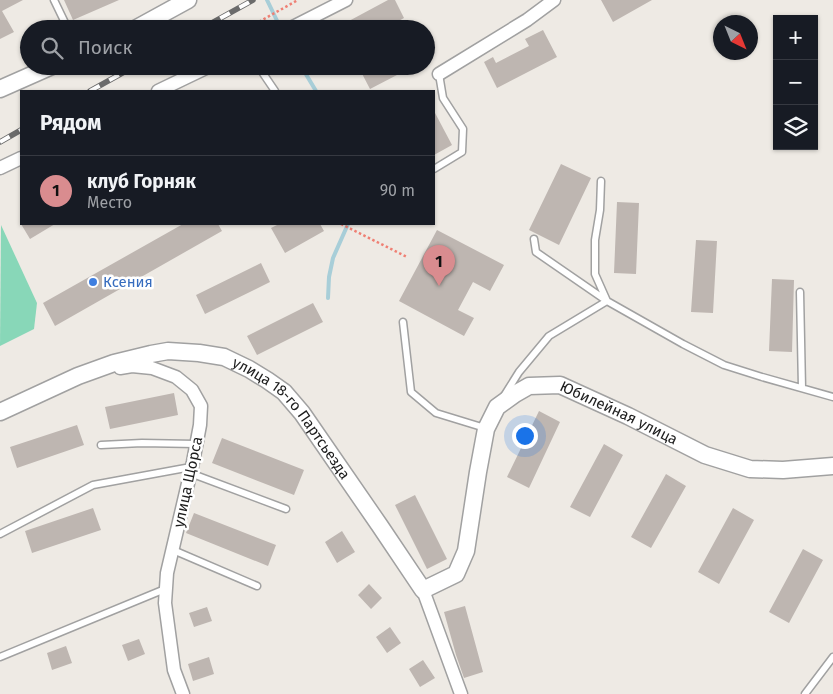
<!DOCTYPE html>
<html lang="ru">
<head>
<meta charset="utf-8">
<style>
  :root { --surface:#171b24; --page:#20242c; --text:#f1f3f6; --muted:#9ea1a6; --line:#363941; --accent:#d98c8f }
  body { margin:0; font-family:"Fira Sans",sans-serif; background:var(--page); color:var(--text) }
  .controls { position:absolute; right:15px; top:15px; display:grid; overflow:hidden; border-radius:0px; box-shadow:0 1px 4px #0004 }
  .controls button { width:45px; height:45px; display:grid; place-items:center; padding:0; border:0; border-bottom:1px solid var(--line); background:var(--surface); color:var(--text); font:25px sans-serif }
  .compass { position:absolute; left:713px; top:15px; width:45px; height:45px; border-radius:50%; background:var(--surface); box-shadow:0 1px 4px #0004; rotate:137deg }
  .you { position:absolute; left:524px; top:435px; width:18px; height:18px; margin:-12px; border:4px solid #fff; border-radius:50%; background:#1a73e8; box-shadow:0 0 0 8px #1a73e833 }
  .badge { display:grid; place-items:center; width:32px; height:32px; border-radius:50%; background:var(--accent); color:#111; font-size:16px; font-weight:700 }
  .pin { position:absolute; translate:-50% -41px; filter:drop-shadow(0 1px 2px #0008) }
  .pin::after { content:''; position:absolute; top:26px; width:18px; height:15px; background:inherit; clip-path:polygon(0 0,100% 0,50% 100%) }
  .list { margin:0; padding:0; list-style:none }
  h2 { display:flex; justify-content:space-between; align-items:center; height:65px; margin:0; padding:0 20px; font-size:21px }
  h2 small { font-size:16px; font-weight:400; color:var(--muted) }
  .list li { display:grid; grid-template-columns:32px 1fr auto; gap:15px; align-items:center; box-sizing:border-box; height:70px; padding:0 20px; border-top:1px solid var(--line) }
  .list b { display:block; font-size:19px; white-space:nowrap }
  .list p { margin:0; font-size:16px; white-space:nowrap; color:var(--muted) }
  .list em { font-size:16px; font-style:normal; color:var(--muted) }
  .icon { flex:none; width:28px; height:28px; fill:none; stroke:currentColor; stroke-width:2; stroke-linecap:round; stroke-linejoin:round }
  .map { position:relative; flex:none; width:833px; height:694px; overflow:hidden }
  .search { position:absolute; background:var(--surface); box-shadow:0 1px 4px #0004; left:20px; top:20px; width:415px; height:55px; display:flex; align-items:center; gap:12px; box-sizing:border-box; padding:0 18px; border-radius:28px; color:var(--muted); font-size:19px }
  .panel { position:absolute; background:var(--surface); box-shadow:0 1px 4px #0004; left:20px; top:90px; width:415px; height:135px; border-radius:0px }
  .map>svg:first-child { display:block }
  .pitch { fill:#88d7b8 }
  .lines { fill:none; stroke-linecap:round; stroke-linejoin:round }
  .stream { stroke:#a8ced8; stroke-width:4 }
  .building { fill:#beb6b1 }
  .service-casing { stroke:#a1a1a1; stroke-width:9 }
  .minor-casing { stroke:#a1a1a1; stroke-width:15 }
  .tertiary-casing { stroke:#a1a1a1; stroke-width:19 }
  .path { stroke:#ef8074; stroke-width:2.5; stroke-dasharray:2.5 2.5; stroke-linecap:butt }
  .service { stroke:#fff; stroke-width:6 }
  .minor { stroke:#fff; stroke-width:12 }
  .tertiary { stroke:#fff; stroke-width:16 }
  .rail-casing { stroke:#6b6b6b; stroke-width:5.5 }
  .rail { stroke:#fff; stroke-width:4; stroke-dasharray:11; stroke-linecap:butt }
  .shop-dot { fill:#3f7fe0; stroke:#fff; stroke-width:2 }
  .labels { text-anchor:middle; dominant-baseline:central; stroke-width:5; stroke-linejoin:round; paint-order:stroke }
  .shop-label { font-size:15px; fill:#366cbe; stroke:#fff; text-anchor:start }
  .street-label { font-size:15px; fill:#1d1d1d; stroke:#fff }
</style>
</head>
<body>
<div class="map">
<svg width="833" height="694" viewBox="0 0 833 694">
  <rect width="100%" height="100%" fill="#eeeae4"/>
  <path class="pitch" d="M1,225L37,303L34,329L0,346Z"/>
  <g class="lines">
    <path class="stream" d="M267,0L281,29
      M301,66L316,91
      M328,298L329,277L333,258L348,224"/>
  </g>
  <path class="building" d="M0,0H23L2,11L14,32L0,39Z
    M64,0H119L73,20Z
    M388,0H395L404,18L384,29H334Z
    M601,0H652L613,22Z
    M543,30L557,57L497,88L484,62L493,57L496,63L529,46L525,39Z
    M358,66H392L397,75L370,89Z
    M434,111L452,145L434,155Z
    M561,164L591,178L559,245L529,230Z
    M617,202L639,203L636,274L614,273Z
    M21,224H55L30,239Z
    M183,224H218L222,231L55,326L43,303Z
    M279,224H320L324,231L285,253L271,228Z
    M437,230L504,265L490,291L473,282L458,310L474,318L464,336L399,301Z
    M696,240L717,241L713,313L691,312Z
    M261,263L270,282L205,314L196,295Z
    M772,279L794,280L792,352L769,351Z
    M313,303L323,322L257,355L247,336Z
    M174,393L178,415L110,429L105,407Z
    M539,411L560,422L529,488L507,477Z
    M77,425L84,445L17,468L10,447Z
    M222,438L304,470L294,495L212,463Z
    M604,444L623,455L590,517L570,507Z
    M666,474L686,486L651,548L631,537Z
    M415,495L447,559L427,569L395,505Z
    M93,508L101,530L32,553L25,531Z
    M733,508L754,520L719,584L698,572Z
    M194,513L276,545L268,566L186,533Z
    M342,531L355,552L337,563L325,542Z
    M803,549L823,560L789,623L769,612Z
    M369,584L382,598L371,609L358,595Z
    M465,606L483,672L464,678L456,655L444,612Z
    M207,607L212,621L194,627L189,613Z
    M390,627L401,643L387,653L376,637Z
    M139,639L145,654L128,661L122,645Z
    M66,646L72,663L52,670L47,653Z
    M209,657L214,674L193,681L188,664Z
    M423,660L435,678L420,687L409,669Z"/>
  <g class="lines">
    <g class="service-casing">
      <path id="service" d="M54,0L68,29
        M258,66L275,91
        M434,169L462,152L463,129L443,98L439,74
        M534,239L536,252L607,301L683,344L724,365L762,377L833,397
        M800,292L802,388
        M403,322L411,392L436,413L485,428
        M504,396L519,372L549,336L607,301L595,274V240L600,210L601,181
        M101,445L142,443L196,444
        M190,473L286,509
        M0,534L93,485L191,467
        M173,550L257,586
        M0,657L165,589
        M805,694L833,657"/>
    </g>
    <g class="minor-casing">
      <path id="minor" d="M289,29L346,0
        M439,74L527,20L554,0
        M158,91L210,66
        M0,168L21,158
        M120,368L132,366L152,368L176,377L192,390L201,406L200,425L193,462L167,573L165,603L174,670L183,694
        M423,590L461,694"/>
    </g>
    <g class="tertiary-casing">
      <g id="tertiary">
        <path d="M135,29L188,0"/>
        <path d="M0,89L52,66"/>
        <path id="s1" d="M0,412L78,376L114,363L151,354L168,351L199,353L224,357L249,369L267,380L284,392L302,413L380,526L423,590L456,574L466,551L478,472L486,429L497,407L515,394L529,386L560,385L628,416L705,455L750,469L783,470L833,466"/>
      </g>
    </g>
    <path class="path" d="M246,29L298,0
      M341,224L407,257"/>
    <use href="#service" class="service"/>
    <use href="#minor" class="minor"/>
    <use href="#tertiary" class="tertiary"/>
    <g class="rail-casing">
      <path id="rail" d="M201,29L253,0
        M90,91L135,66
        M0,142L21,130"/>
    </g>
    <use href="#rail" class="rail"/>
  </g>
  <circle class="shop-dot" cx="93" cy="282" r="5"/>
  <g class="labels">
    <g class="shop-label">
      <text x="103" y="282">Ксения</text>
    </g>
    <g class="street-label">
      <text stroke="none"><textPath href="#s1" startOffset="892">Юбилейная улица</textPath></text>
      <text stroke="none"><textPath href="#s1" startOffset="329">улица 18-го Партсьезда</textPath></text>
      <text transform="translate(188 482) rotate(-78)">улица Щорса</text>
    </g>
  </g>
</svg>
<div class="controls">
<button>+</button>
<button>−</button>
<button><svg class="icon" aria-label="layers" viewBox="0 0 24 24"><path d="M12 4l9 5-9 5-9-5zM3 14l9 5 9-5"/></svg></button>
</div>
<svg class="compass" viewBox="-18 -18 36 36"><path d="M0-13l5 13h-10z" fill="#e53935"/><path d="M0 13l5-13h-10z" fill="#9ea1a6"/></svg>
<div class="you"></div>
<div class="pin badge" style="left:439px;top:286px">1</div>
<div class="search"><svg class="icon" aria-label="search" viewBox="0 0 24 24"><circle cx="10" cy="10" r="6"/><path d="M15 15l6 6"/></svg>Поиск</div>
<section class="panel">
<h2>Рядом<small></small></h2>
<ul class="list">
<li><span class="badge">1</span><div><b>клуб Горняк</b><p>Место</p></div><em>90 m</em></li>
</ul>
</section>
</div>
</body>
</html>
